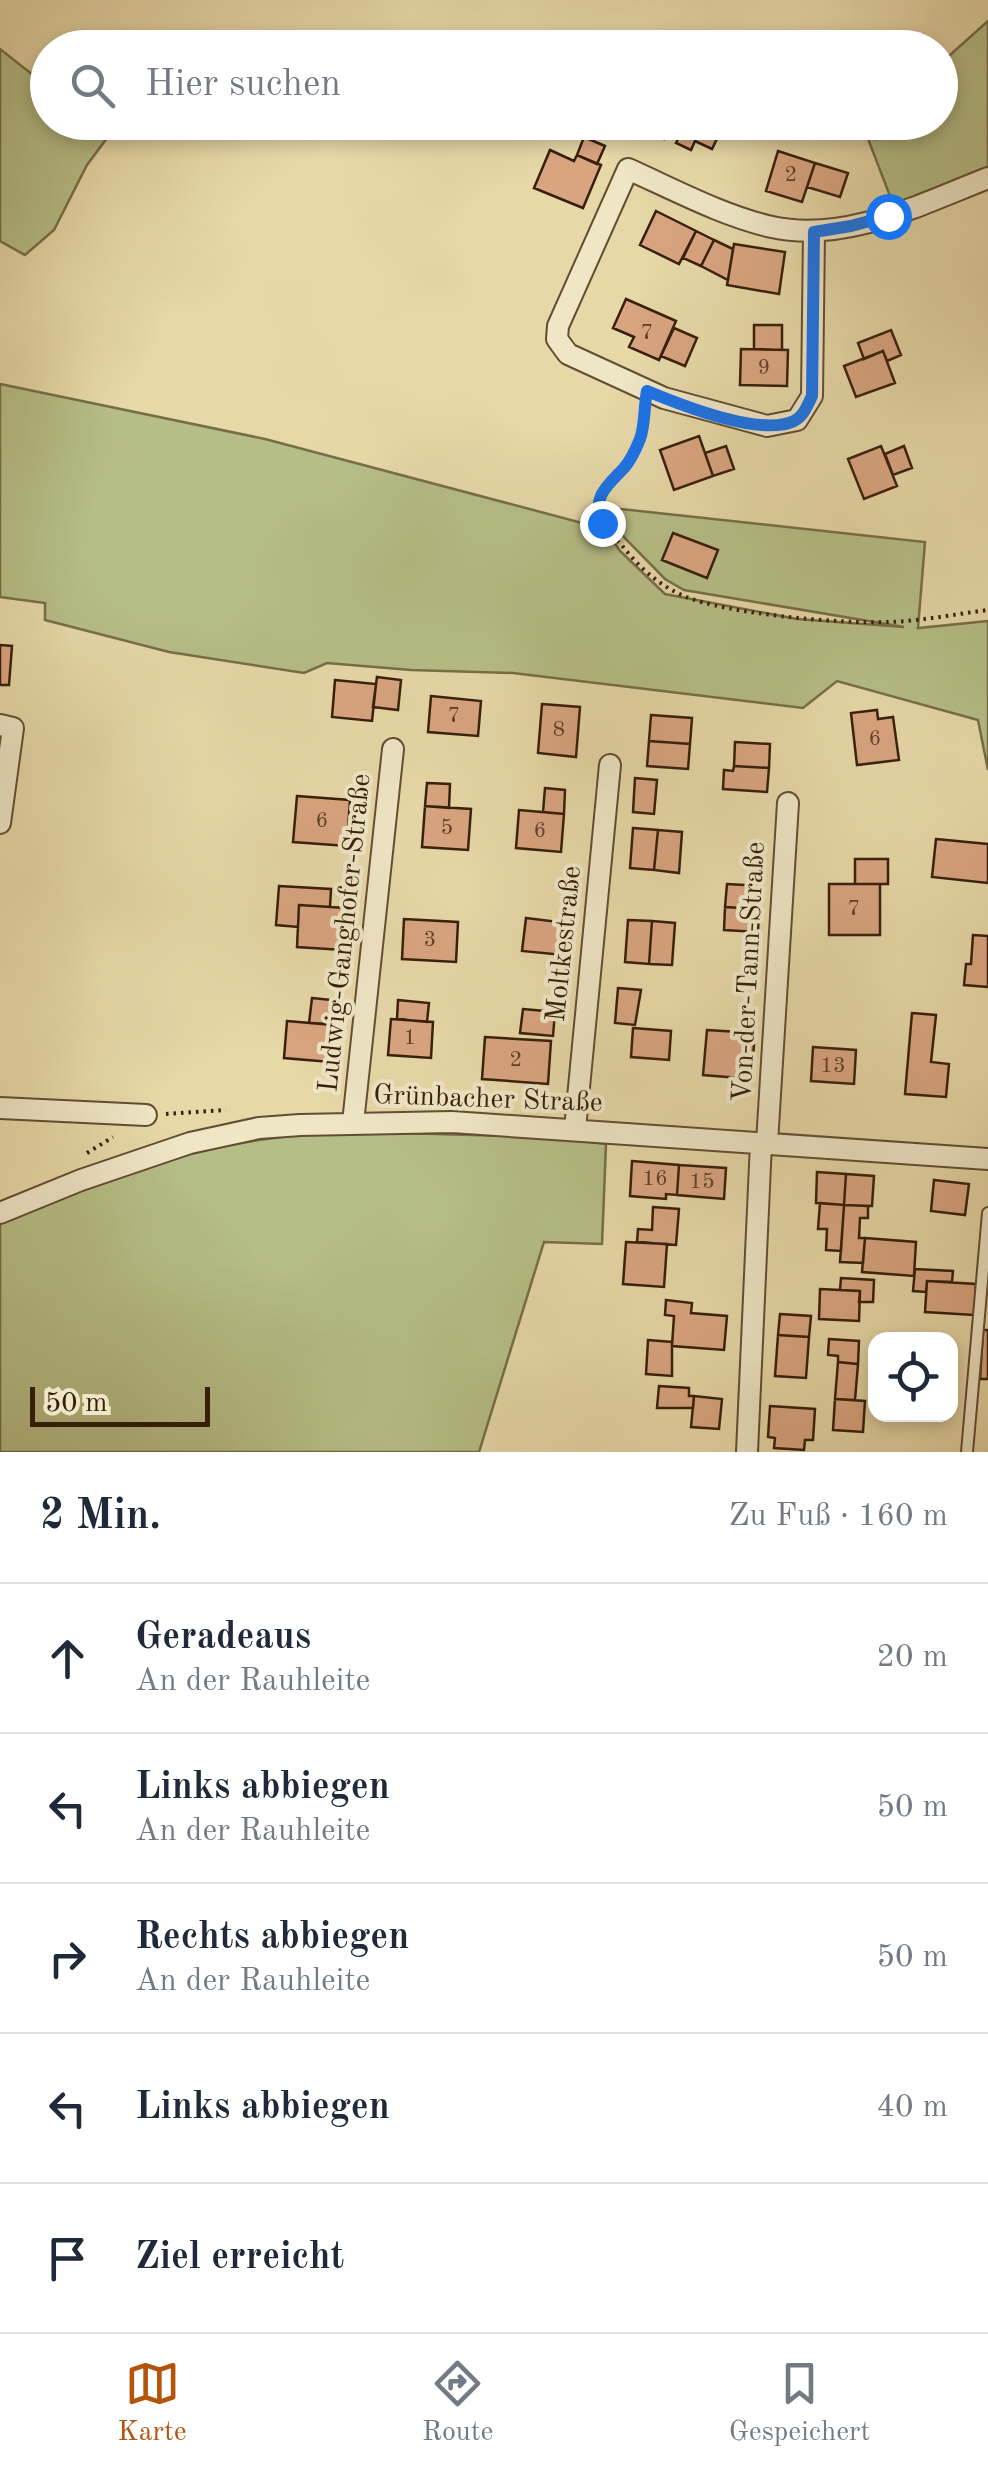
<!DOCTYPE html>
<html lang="de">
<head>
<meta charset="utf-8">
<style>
  :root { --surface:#fff; --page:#f2f2f3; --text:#1f2937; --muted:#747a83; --line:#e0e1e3; --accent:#b45309 }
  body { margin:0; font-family:"Old Standard TT",serif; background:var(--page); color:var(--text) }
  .controls { position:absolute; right:30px; bottom:30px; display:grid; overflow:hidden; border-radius:20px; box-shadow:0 5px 15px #0003 }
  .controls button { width:90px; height:90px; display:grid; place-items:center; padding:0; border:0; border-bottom:2px solid var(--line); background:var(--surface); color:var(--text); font:50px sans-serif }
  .scale { position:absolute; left:30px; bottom:25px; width:180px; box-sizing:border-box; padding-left:10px; border:5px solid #371f0a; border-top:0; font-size:28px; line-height:35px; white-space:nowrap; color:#371f0a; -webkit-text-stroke:8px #efe6c6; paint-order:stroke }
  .stop { position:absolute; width:30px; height:30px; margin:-22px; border:8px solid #1a73e8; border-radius:50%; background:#fff }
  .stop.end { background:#1a73e8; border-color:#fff; box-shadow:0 2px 10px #0008 }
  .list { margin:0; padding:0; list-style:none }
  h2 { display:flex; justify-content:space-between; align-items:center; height:130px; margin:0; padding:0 40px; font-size:42px }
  h2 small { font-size:32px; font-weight:400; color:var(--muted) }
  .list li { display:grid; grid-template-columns:65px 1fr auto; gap:30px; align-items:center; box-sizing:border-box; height:150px; padding:0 40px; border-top:2px solid var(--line) }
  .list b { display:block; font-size:38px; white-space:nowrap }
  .list p { margin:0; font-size:32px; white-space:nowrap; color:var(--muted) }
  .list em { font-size:32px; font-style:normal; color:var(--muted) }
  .icon { flex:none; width:55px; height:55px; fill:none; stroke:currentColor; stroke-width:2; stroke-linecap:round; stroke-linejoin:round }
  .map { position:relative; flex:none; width:988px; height:1452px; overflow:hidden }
  .search { position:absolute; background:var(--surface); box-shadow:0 5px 15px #0003; left:30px; right:30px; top:30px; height:110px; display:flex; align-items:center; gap:25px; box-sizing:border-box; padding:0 35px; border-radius:55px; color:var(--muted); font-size:38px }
  .sheet { height:880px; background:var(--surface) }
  nav { display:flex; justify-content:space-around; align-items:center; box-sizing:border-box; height:140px; border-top:2px solid var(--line); background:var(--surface); font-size:28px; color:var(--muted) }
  nav a { display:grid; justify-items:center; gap:5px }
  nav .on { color:var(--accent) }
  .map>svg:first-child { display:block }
  .green { fill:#b6be87; stroke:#766e48; stroke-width:2.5 }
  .building { fill:#d9a581; stroke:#371f0a; stroke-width:2.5 }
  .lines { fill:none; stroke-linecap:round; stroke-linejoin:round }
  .service-casing { stroke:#634d32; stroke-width:14 }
  .minor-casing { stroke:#634d32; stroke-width:24 }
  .path { stroke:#371f0a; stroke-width:4; stroke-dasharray:2.5 5; stroke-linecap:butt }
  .service { stroke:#efe6c6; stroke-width:10 }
  .minor { stroke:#efe6c6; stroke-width:20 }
  .tree { fill:#988862 }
  .route { stroke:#1a73e8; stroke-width:12 }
  .labels { text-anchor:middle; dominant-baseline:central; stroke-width:8; stroke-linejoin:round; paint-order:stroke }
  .number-label { font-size:22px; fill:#604028 }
  .street-label { font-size:28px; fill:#371f0a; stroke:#efe6c6 }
</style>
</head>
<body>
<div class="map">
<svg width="988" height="1452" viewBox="0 0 988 1452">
  <rect width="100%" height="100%" fill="#e7d8a8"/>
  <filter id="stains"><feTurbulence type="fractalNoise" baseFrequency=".002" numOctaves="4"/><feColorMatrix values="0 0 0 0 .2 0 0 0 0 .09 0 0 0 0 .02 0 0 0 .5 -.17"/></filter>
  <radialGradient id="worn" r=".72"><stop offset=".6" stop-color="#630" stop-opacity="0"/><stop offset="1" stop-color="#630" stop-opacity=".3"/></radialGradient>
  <path class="green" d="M988,21V167L943,188L893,204L865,131L875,123L940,122L941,63Z
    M0,49L47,86L48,122L95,123L110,134L87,165L54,230L25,255L0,241Z
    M0,384L265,439L605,529L620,551L665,594L797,619L904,627L684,590L665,579L610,523L621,509L925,542L918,628L988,621V770L978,720L837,681L803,708L513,673L411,670L327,663L304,673L169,652L45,620V603L0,597Z
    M360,1132L548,1137L606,1144L602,1244L544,1242L479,1452H0V1221C90,1183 184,1148 282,1137C308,1134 334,1134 360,1132Z"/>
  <path class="building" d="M644,122H672L664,139L641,128Z
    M672,122H725L712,149L695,141L691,150L676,143L678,139L666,133Z
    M584,137L605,146L597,164L577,155Z
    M550,150L574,161L577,155L601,165L583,208L534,188Z
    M778,151L815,163L802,202L766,191Z
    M815,163L848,173L840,197L807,187Z
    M656,211L696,231L679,264L640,245Z
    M696,231L714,240L701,266L683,258Z
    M714,240L733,249L728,280L701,266Z
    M734,244L785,252L779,294L727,285Z
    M626,299L676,321L659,360L629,347L634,337L613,328Z
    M754,325H782V350L754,349Z
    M674,328L697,338L685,366L661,356Z
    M891,330L901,355L887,361L883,351L864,359L858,343Z
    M741,349L788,350L787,386L740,385Z
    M883,351L895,383L856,397L844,366Z
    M699,436L713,476L674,490L660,450Z
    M726,446L734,469L713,476L705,453Z
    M881,446L897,486L864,499L848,459Z
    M904,446L912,468L893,475L885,454Z
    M673,533L718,550L707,578L662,560Z
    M0,645L12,646L9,685H0Z
    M377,677L401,680L398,710L373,707Z
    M335,680L376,684L372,721L332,717Z
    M431,696L481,701L478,736L428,732Z
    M542,704L580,707L576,757L538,753Z
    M877,710L878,719L893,717L899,760L857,765L851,713Z
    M651,715L692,718L690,744L649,741Z
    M649,741L690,744L688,769L647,766Z
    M735,742L770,744L769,768L734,766Z
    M734,766L769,768L767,792L723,789L724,770L733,771Z
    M635,778L657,780L654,814L633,812Z
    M427,783L450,784L449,808L425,806Z
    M545,788L565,790L564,814L543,812Z
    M297,796L350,800L347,846L293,842Z
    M425,806L471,809L468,850L422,847Z
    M519,810L564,814L561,852L516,848Z
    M633,828L658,830L654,870L630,868Z
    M658,830L682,832L679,873L654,870Z
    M936,839L988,844V883L932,877Z
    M855,859H888V884H855Z
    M727,884L761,886L759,909L725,907Z
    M829,884H880V935H829Z
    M279,886L331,889L330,907L299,905L298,927L276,925Z
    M299,905L346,908L343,950L297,947Z
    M725,907L759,909L758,932L724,930Z
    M526,918L567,923L563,955L522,951Z
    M404,919L458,922L456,962L402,959Z
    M628,920L652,921L649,964L625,962Z
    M652,921L675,923L672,965L649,964Z
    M973,935L988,936V987L964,985L966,964H971Z
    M618,988L641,990L635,1025L615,1023Z
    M312,998L332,1000L330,1024L309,1023Z
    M398,1000L429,1003L427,1022L397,1019Z
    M523,1009L555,1012L553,1036L520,1033Z
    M912,1013L936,1015L931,1062L949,1064L946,1097L905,1094Z
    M391,1019L433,1022L431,1058L388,1055Z
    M287,1021L333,1025L330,1062L284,1058Z
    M633,1028L671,1031L669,1060L631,1057Z
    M707,1030L755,1033L751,1079L703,1075Z
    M485,1037L551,1041L548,1084L482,1079Z
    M813,1047L856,1050L854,1084L811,1081Z
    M632,1161L679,1165L677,1195L666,1194V1199L630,1196Z
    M679,1165L726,1168L724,1199L677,1195Z
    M817,1172L846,1174L844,1205L816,1203Z
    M846,1174L874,1176L872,1206L844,1205Z
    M934,1180L969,1184L965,1215L931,1211Z
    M820,1203L844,1205L841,1251L826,1250L827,1229H818Z
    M844,1205L868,1206V1218H860L859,1238H865L863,1263L840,1262Z
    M653,1207L679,1209L676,1245L637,1242L638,1229L652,1230Z
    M865,1238L916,1242L914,1276L862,1272Z
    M626,1242L667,1244L664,1287L623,1284Z
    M915,1269L953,1271L952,1282L927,1281L926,1292L913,1291Z
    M841,1278L874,1280L873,1302H859L860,1291L840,1290Z
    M927,1281L976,1284L974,1315L925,1312Z
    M820,1289L860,1291L859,1321L819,1319Z
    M666,1300L692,1303L691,1313L727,1316L724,1350L672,1346L674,1316L665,1315Z
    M780,1314L811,1316L809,1337L778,1335Z
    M983,1330H988V1379H980Z
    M778,1335L809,1337L806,1378L775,1376Z
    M829,1339L859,1341L858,1364L838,1362V1356L828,1355Z
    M648,1340L672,1342V1376L646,1374Z
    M838,1362L858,1364L855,1400L835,1399Z
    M659,1386L689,1388V1396H694L693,1408H657Z
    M694,1396L722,1399L719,1429L691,1427Z
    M835,1399L865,1401L863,1432L833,1430Z
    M770,1406L815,1409L813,1440H805L804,1450L774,1448L775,1438L768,1437Z"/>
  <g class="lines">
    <g class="service-casing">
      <path id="service" d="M967,1452L988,1213"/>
    </g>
    <g class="minor-casing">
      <path id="minor" d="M814,232L812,396L797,420L767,426L664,398L568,354L557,339L558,326L628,169C675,190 723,216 772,227C846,243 921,204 988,178
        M0,725L13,728L0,823
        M0,1108L146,1115
        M353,1123L393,749
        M575,1129L610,765
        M767,1143L788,803
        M0,1213L81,1180L190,1143L259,1128L300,1125L452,1122L988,1159
        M747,1452L761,1143"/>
    </g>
    <path class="path" d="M643,411C640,428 641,440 633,455C623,474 594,487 597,512C600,525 616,538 624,548C640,568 660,586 684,596C726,614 841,624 889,622C922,621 955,614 988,610
      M166,1114L226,1110
      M87,1153L113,1137"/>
    <use href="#service" class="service"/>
    <use href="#minor" class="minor"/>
  </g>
  <circle class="tree" cx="876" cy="132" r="9"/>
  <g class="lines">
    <path class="route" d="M602,523C591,497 608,485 624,468C631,460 636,449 640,439C645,426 644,406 647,391C681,405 760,437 794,421C804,416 807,406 812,396L814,232L851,226L888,216"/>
  </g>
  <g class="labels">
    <g class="number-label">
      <text x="791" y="175">2</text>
      <text x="647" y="333">7</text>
      <text x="764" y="368">9</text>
      <text x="454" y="716">7</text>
      <text x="559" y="730">8</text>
      <text x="875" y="739">6</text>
      <text x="322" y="821">6</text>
      <text x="447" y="828">5</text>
      <text x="540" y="831">6</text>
      <text x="854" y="909">7</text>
      <text x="430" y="940">3</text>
      <text x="410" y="1038">1</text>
      <text x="516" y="1060">2</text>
      <text x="833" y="1066">13</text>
      <text x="655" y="1179">16</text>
      <text x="702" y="1182">15</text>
    </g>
    <g class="street-label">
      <text transform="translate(346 933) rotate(-84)">Ludwig-Ganghofer-Straße</text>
      <text transform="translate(565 944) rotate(-84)">Moltkestraße</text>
      <text transform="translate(750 972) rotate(-87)">Von-der-Tann-Straße</text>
      <text transform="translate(488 1100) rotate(2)">Grünbacher Straße</text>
    </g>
  </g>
  <rect width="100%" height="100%" filter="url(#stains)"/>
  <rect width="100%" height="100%" fill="url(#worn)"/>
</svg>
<div class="controls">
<button><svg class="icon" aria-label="locate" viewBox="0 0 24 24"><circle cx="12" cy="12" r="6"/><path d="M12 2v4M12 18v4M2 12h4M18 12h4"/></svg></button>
</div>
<div class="scale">50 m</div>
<div class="stop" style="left:888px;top:216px"></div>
<div class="stop end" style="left:602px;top:523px"></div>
<div class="search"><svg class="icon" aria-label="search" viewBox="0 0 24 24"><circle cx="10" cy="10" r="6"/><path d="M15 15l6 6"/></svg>Hier suchen</div>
</div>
<section class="sheet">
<h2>2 Min.<small>Zu Fuß · 160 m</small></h2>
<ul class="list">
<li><svg class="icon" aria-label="ahead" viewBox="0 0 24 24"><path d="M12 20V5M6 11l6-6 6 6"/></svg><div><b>Geradeaus</b><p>An der Rauhleite</p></div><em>20 m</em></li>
<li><svg class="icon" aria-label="left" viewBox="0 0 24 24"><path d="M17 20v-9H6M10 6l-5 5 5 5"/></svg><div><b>Links abbiegen</b><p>An der Rauhleite</p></div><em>50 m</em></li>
<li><svg class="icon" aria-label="right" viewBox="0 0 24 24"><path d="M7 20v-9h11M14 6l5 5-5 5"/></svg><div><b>Rechts abbiegen</b><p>An der Rauhleite</p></div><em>50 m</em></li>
<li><svg class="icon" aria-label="left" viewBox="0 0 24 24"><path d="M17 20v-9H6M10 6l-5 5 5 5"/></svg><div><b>Links abbiegen</b></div><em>40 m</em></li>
<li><svg class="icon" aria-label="arrive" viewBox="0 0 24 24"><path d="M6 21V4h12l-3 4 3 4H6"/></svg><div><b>Ziel erreicht</b></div></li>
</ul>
</section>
<nav>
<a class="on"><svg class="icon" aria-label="map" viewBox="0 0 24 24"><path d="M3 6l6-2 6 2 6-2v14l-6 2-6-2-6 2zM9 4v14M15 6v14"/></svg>Karte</a>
<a><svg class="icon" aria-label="directions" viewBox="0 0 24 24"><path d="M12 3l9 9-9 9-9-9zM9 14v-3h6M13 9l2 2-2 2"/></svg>Route</a>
<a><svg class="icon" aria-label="saved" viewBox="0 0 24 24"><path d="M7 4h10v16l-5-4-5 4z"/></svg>Gespeichert</a>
</nav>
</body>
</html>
